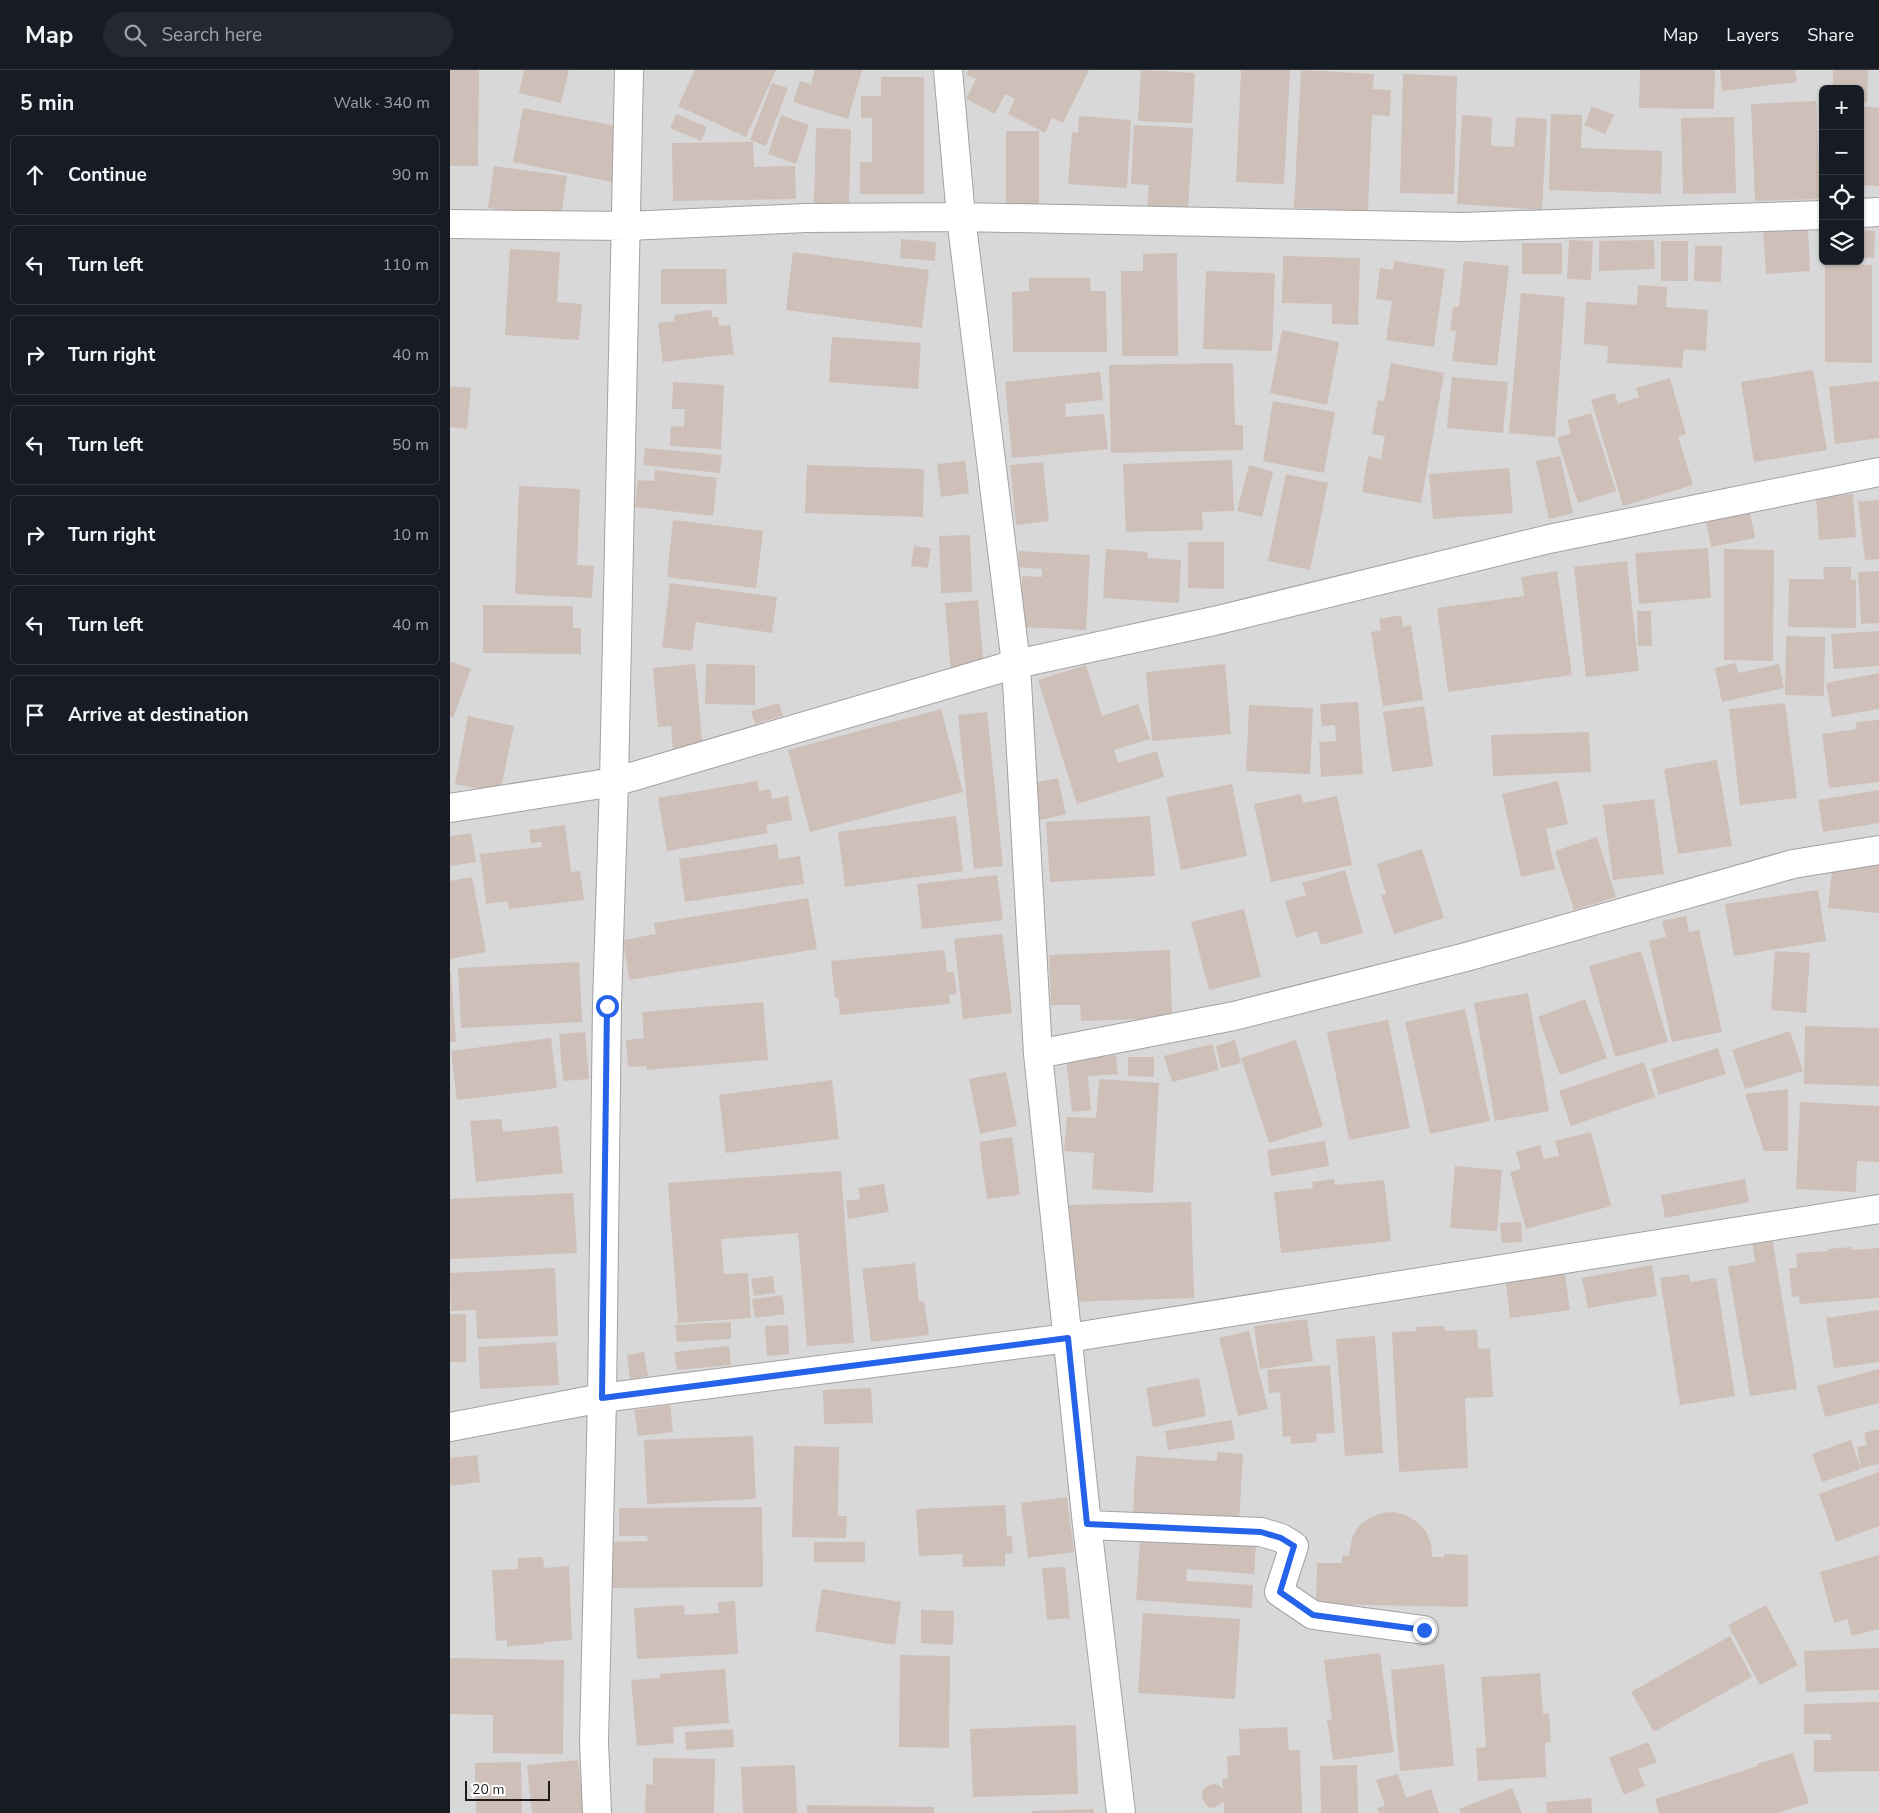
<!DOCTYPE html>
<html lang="en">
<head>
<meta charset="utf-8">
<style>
  :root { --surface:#171b24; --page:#242831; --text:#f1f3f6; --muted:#9ea1a6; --line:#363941 }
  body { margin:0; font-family:"Nunito Sans",sans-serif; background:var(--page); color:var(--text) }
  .controls { position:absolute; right:15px; top:15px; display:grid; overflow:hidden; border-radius:8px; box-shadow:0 1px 4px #0004 }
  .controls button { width:45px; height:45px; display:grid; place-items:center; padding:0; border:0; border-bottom:1px solid var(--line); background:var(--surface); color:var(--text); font:25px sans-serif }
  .scale { position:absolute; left:15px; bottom:12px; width:85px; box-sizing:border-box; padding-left:5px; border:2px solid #1b1b1b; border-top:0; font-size:14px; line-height:18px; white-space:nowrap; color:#1b1b1b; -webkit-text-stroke:4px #fff; paint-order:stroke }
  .stop { position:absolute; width:15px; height:15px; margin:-11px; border:4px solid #2563eb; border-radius:50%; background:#fff }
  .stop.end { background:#2563eb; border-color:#fff; box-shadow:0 1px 5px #0008 }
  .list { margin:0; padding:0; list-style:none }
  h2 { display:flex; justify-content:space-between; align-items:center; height:65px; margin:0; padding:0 20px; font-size:21px }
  h2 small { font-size:16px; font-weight:400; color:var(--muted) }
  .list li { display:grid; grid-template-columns:32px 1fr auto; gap:15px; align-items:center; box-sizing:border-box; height:80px; margin:0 10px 10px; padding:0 10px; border:1px solid var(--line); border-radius:8px }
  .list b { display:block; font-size:19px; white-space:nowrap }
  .list em { font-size:16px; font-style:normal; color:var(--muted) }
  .icon { flex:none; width:28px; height:28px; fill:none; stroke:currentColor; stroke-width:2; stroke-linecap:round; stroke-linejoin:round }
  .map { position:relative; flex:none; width:1429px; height:1743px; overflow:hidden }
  header { display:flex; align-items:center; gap:30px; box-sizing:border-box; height:70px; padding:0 25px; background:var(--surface); border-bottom:1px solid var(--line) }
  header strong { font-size:24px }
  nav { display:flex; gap:28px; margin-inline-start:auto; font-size:18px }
  .search { width:350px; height:45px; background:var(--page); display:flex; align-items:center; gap:12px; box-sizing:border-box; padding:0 18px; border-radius:28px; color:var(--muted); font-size:19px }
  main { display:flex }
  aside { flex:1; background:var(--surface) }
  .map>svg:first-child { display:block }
  .residential { fill:#d9d8d8; fill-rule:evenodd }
  .building { fill:#cebfb8 }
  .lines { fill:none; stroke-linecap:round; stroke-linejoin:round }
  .minor-casing { stroke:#a2a2a2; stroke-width:30 }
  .minor { stroke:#fff; stroke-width:28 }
  .route { stroke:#2563eb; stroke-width:6 }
</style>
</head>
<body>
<header>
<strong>Map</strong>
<div class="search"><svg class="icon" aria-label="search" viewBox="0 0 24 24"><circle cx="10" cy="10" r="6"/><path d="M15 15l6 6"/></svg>Search here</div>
<nav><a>Map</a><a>Layers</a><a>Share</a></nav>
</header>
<main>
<aside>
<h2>5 min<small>Walk · 340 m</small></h2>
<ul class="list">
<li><svg class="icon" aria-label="ahead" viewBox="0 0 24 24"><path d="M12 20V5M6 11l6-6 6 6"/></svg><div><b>Continue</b></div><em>90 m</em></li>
<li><svg class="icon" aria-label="left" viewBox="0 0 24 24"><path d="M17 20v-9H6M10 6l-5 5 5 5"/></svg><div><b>Turn left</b></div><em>110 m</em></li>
<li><svg class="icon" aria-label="right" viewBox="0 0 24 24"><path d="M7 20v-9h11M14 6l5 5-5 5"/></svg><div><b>Turn right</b></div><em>40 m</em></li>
<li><svg class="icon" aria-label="left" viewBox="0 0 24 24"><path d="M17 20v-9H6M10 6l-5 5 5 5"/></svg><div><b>Turn left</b></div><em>50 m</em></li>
<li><svg class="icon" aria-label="right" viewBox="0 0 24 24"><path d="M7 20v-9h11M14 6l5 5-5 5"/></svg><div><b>Turn right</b></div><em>10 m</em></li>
<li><svg class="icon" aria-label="left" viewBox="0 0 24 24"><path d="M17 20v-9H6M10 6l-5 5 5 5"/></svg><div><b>Turn left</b></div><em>40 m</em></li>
<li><svg class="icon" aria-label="arrive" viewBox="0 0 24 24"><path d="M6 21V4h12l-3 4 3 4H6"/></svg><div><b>Arrive at destination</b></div></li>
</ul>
</aside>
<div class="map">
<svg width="1429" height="1743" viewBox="0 0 1429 1743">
  <rect width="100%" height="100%" fill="#eee7df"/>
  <path class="residential" d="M0,0H1429V1743H0ZM1373,19H1410V191H1373Z"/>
  <path class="building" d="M0,0H29L28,96H0Z
    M74,0H119L111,33L69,23Z
    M245,0H326L296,67L228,36Z
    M365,0H412L398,49L343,32L350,11L361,14Z
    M519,0H639L613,53L602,48L595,63L558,44L565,29L555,24L545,44L516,29L526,9L516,5Z
    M691,0L745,3L742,53L688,51Z
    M791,0H840L834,114L786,112Z
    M851,0L924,4L923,19L941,20L940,46L922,45L918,141L844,138Z
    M1190,0H1265L1264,39L1189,38Z
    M1270,0H1345L1347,12L1272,21Z
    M1383,0H1418L1417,32H1410V19H1383Z
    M953,4L1007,6L1004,124L950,123Z
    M431,7H474V124H410V92H422V48H411V26H431Z
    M322,13L338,18L316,76L300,70Z
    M1366,31L1370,129L1305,131L1301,34Z
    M1142,36L1164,45L1155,64L1134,55Z
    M1410,36L1429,38V116L1410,115Z
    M73,38L172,57L162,112L63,92Z
    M226,44L257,57L251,71L220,58Z
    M1101,44L1132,45L1131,78L1212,81L1211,124L1099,120Z
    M331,45L359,55L346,94L318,84Z
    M1012,45L1042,47L1041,76L1064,77L1066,47L1097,49L1092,140L1007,134Z
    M629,46L681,50L677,118L618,114L622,62L628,63Z
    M1284,47L1286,123L1233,124L1231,48Z
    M684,55L743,58L738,140L697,138L699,115L681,114Z
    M366,58L401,59L399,134L364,133Z
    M556,61H589V134L556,135Z
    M303,72L304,97L345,96L346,129L223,131L222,73Z
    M44,96L117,106L111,148L38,138Z
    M1358,158L1360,201L1316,204L1313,160Z
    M1410,160L1425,161L1424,188L1410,187Z
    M451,169L486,172L485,191L450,188Z
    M1119,170L1143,171L1141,210L1117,209Z
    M1204,170L1205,199L1149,201V171Z
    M1211,171H1238V211H1211Z
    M1072,173H1112V204H1072Z
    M1245,176H1272L1271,212L1244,211Z
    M60,179L110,182L107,232L132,234L129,270L55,265Z
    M343,182L479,200L472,258L336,240Z
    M727,183L728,286H672L671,201H693V184Z
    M833,186L910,188L908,255L882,254V234L832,233Z
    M944,191L995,199L984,277L936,270L942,231L926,229L930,198L943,200Z
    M1014,191L1059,196L1047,296L1002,291L1006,261L1000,260L1003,237H1009Z
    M1375,194L1422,195V293L1375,292Z
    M211,199H276L277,234H211Z
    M756,201L825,203L822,281L753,279Z
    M579,208H640L641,221H656L657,282H563L562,222L579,221Z
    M1188,215L1217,217L1216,237L1258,240L1256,281L1234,279L1232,298L1157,293L1158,276L1134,274L1136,232L1187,235Z
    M1071,223L1115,227L1105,367L1059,363Z
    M261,240L262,247H268L269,256L280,255L284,284L213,292L208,253L225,251L224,245Z
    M832,260L889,272L877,335L820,323Z
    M382,267L471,273L468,319L379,312Z
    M783,293L785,355H793V380L661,383L659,295Z
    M941,293L994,303L971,433L912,422L918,386L931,389L935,366L922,364L928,330L934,331Z
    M1363,300L1377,380L1304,392L1291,312Z
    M650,302L653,330L615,334L616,347L654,344L658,379L562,388L555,312Z
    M1002,307L1058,312L1053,363L997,358Z
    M1220,308L1236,364L1228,366L1243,415L1173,436L1141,330L1165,323L1168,334L1189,327L1186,318Z
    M1429,311V368L1385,374L1379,317Z
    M223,312L274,315L271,379L220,376L221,356L234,357L235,339H222Z
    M0,316L21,318L17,359L0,357Z
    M823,331L885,342L874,403L813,391Z
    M1141,343L1166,421L1128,433L1107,368L1121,363L1117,350Z
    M195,378L272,385L270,403L193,395Z
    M1110,386L1123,443L1099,449L1086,391Z
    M782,390L784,441L752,442L753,460L676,462L673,394Z
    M515,391L519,423L491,427L487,394Z
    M593,392L599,451L566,455L560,395Z
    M357,395L474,399L473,447L355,443Z
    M799,395L823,402L812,447L787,441Z
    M1059,398L1063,443L983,449L979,404Z
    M205,400L267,408L263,446L185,437L188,410L204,411Z
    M836,404L878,413L860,500L818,491Z
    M69,416L130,419L127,495L144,496L142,528L65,524Z
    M1403,424L1406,467L1369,470L1366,427Z
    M1429,430V489L1415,490L1408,432Z
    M1300,442L1305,468L1261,477L1256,451Z
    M223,450L313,461L306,518L217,507Z
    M520,465L522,522L491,523L489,466Z
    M738,472H774V519L738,518Z
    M464,476L481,478L478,498L461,496Z
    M1258,478L1261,528L1189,534L1185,483Z
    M656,479L698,482L697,488L731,490L729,533L653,528Z
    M1274,479L1324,480L1323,591L1274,590Z
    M569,481L640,485L636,560L570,557L572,506L592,507V499L568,497Z
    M1177,491L1189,601L1136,607L1124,497Z
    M1373,497H1401V509L1406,510V558L1338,557L1339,509H1374Z
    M1107,501L1122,605L998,622L987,538L1074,526L1071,507Z
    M1429,501V553L1411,554L1408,502Z
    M220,513L327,527L322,563L246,552L242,581L212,577Z
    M528,530L534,599L501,602L495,533Z
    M33,535L123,536V558H131V584L33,583Z
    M1187,541H1201L1202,576H1188Z
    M951,545L953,557L961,555L973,630L933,636L921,562L931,560L929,549Z
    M1429,561V596L1384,599L1381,564Z
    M1336,566L1375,567L1374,626L1335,625Z
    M0,591L21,599L3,648L0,646Z
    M1286,593L1288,603L1329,594L1334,618L1272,632L1265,598Z
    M245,594L253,679L223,681L221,656L208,657L203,598Z
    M256,594L305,595V635L255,634Z
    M775,594L781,664L702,671L696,602Z
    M636,595L652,646L688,634L700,669L664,680L668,693L707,681L714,707L627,734L588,610Z
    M1429,603V639L1382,647L1376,613Z
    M908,632L913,704L871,707L869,672L886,671L885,655L872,656L870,634Z
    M329,633L333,646L305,654L301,641Z
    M1335,633L1347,728L1290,735L1279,639Z
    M799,635L863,638L860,704L796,701Z
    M974,636L983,696L942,702L933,642Z
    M491,639L513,722L360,762L338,680Z
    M537,642L553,796L524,799L508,645Z
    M18,646L64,656L50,723L5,714Z
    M1429,650V712L1379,718L1372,664L1407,659L1405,652Z
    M1139,662L1141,702L1043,706L1041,665Z
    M1267,690L1282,776L1228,784L1214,699Z
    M608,708L616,744L586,751L578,714Z
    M307,711L309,721L320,719L322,729L338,726L342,750L316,755L318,763L217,781L208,728Z
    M1108,711L1118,754L1096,759L1105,799L1071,807L1052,724Z
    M782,714L797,786L731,800L716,727Z
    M1429,720V753L1373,762L1368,730Z
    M851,724L853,733L887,726L902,795L821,812L804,734Z
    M1204,729L1214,804L1163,810L1153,735Z
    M506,746L513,801L395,817L388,762Z
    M700,746L705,806L600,812L596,752Z
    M115,755L121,802L130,801L134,830L59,839L58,831L36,834L30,784L92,777L91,772L81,773L79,760Z
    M21,763L26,792L0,796V766Z
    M1147,767L1166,827L1124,840L1105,781Z
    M327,774L329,789L350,786L354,814L235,832L229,789Z
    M972,779L994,848L944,864L931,825L936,824L927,794Z
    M1383,790L1429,795V843L1378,838Z
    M895,800L913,863L871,875L867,861L846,868L835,831L856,825L852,813Z
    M547,805L553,850L472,859L467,814Z
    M22,807L36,882L0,889V811Z
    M1368,820L1376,871L1284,886L1275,834Z
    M358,828L367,879L179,910L173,870L206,864L204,853Z
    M794,839L811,907L759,920L741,852Z
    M1236,846L1239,862L1249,860L1272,962L1222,972L1199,871L1216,867L1212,851Z
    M552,864L562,943L513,949L504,869Z
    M494,880L497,902H504L507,924L499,925L500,934L390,945L388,927L385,928L381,891Z
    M720,880L722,948L631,951L630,935H601L599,885Z
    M1191,881L1218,972L1165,987L1139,896Z
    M1325,881L1360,883L1356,943L1321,940Z
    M129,892L132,952L11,958L8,898Z
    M0,902H1L6,972H0Z
    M1078,923L1099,1041L1045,1051L1024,933Z
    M1135,929L1157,988L1110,1005L1088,947Z
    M313,932L318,990L197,1000L196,996L178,997L176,970L194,968L192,942Z
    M1015,939L1040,1051L980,1064L955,952Z
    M938,950L960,1058L899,1070L877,962Z
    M1355,956L1429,958V1016L1354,1014Z
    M1340,961L1353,1001L1295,1019L1282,980Z
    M135,962L139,1009L113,1011L109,964Z
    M101,968L107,1018L7,1030L1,981Z
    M785,970L791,993L771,998L766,976Z
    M846,970L873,1056L819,1073L791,988Z
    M762,974L769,1000L722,1012L714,986Z
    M1268,978L1276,1004L1209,1025L1201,999Z
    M666,985L668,1004L638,1006L641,1040L622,1042L616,990Z
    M678,987H704V1007L678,1006Z
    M1194,992L1205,1027L1121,1056L1109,1021Z
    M556,1002L567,1056L530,1064L519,1009Z
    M649,1009L709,1013L703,1123L642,1119L644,1083L614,1081L617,1047L646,1048Z
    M382,1010L389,1069L276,1083L269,1025Z
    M1338,1019V1081H1314L1295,1024Z
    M1350,1032L1429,1036V1092L1407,1091L1406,1122L1346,1119Z
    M51,1049L53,1062L108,1056L113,1103L26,1112L20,1051Z
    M1141,1062L1161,1136L1076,1159L1060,1102L1071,1099L1066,1082L1090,1075L1094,1089L1109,1086L1105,1071Z
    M562,1067L570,1125L537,1129L529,1072Z
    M875,1071L879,1096L821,1106L817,1080Z
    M1005,1096L1052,1100L1047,1161L1000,1158Z
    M391,1101L404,1273L357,1276L348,1163L271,1169L274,1204L298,1203L301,1248L228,1253L218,1113Z
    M884,1109L885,1115L934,1110L941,1171L831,1183L824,1122L863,1118L862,1112Z
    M1295,1109L1299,1132L1215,1148L1211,1125Z
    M434,1114L439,1142L398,1149L396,1131L410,1129L408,1118Z
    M123,1123L127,1183L0,1189V1129Z
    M741,1132L744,1228L618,1232L614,1135Z
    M1071,1152L1072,1172L1052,1173L1050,1153Z
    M1322,1167L1347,1319L1300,1326L1278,1197L1305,1192L1302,1171Z
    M1402,1177V1180L1429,1178V1228L1350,1234L1349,1226L1342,1227L1339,1198H1347L1346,1183L1379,1181L1378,1179Z
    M465,1193L469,1232L474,1231L479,1265L421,1272L412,1199Z
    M1202,1195L1207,1226L1138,1238L1132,1208Z
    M105,1198L108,1266L27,1269L26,1240L1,1241L0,1203Z
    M1114,1198L1120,1240L1060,1248L1055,1206Z
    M1239,1204L1240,1212L1266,1208L1285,1326L1230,1335L1210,1208Z
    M323,1206L325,1223L304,1226L301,1209Z
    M332,1225L335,1244L305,1248L302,1229Z
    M1429,1240V1292L1384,1298L1376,1248Z
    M0,1244H16V1292H0Z
    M857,1249L863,1291L810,1299L804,1256Z
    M281,1252V1269L227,1272L225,1255Z
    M338,1255L339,1284L317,1286L315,1256Z
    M994,1256L995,1261L1027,1260L1028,1279L1040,1278L1043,1327L1015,1328L1018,1398L949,1402L942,1262L966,1261V1257Z
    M799,1261L818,1339L788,1346L769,1268Z
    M925,1266L933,1383L895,1386L886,1269Z
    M106,1272L109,1315L30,1319L28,1277Z
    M279,1276L281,1295L227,1300L224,1282Z
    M194,1282L198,1306L180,1309L177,1285Z
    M880,1295L885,1363L866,1364L867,1372L841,1374V1366L833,1367L830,1322L819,1323L817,1300Z
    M1429,1299V1333L1375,1347L1367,1316Z
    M749,1308L756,1346L703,1357L696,1318Z
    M421,1318L423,1353L374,1354L373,1320Z
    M220,1335L223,1362L188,1366L184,1340Z
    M782,1350L785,1370L718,1380L715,1361Z
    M1429,1359V1394L1411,1398L1407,1377L1417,1375L1414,1363Z
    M303,1366L306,1429L197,1434L194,1370Z
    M1401,1370L1411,1399L1372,1412L1362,1384Z
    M344,1376L389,1377L388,1446H397L396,1468L342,1467Z
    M767,1382L793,1384L789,1451L683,1444L686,1386L767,1391Z
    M27,1385L30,1412L0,1416V1388Z
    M1429,1402V1456L1386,1472L1369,1424Z
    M617,1427L624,1482L578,1488L571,1433Z
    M555,1435L557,1466H562L563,1483L555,1484V1496L513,1497L512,1484L469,1486L466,1439Z
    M312,1437L313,1517L156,1518L155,1472L198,1471L197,1466H169V1438Z
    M943,1442L956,1445L967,1452L976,1461L981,1474L982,1487H994V1484L1018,1485V1537L866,1534L867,1493H892V1485L899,1486L902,1468L909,1456L919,1448L931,1443Z
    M690,1469L806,1476L804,1504L737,1499L736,1511L803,1515L802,1538L686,1530Z
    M364,1472H415V1492H364Z
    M1429,1485V1559L1402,1566L1397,1549L1384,1553L1370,1502Z
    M93,1487L94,1498L119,1496L122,1570L94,1572V1574L57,1576V1570L46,1571L42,1500L68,1499V1488Z
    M615,1497L620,1548L597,1550L592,1498Z
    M372,1519L451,1532L445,1575L365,1561Z
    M285,1531L288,1584L187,1589L184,1538L234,1535L235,1545L269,1543L268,1532Z
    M1316,1535L1348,1595L1310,1615L1278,1555Z
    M471,1540L504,1541L503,1575L471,1573Z
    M693,1543L790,1549L785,1629L688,1623Z
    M1280,1566L1302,1607L1204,1662L1181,1622Z
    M1429,1578V1620L1356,1622L1354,1581Z
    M930,1583L944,1682L883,1690L877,1650L882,1649L874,1590Z
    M450,1585L500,1586L499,1678L449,1677Z
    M0,1588L114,1590L113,1684L43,1683V1645L0,1644Z
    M994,1594L1004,1696L950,1701L941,1600Z
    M275,1599L279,1653L223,1657L224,1673L187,1676L181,1610L210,1608V1604Z
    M1090,1603L1093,1644L1099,1643L1101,1672L1095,1673L1096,1707L1028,1711L1026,1678L1036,1677L1031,1607Z
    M1429,1632V1701L1364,1702V1670H1381V1664H1354V1634Z
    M626,1655L628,1724L523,1727L520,1659Z
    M837,1657L839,1680H850L852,1743H774V1732L764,1738L758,1737L754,1732L752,1726L753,1720L757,1716L763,1714L769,1715L773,1719L772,1709H778L777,1686L790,1685L789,1659Z
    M283,1659L284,1677L236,1680L235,1662Z
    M1198,1672L1207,1692L1188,1699L1195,1716L1174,1725L1159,1688Z
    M1343,1683L1359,1733L1328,1743H1209L1205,1729L1308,1696L1307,1694Z
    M203,1688L265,1689L264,1743H195L196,1714L203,1715Z
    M128,1690L134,1743H82L77,1695Z
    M71,1692L72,1743H26L25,1693Z
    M345,1695L347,1743H293L291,1697Z
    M907,1695L908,1743H871L870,1696Z
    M948,1704L956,1728L981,1719L989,1743H929L927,1738L935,1736L926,1710Z
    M1062,1718L1072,1743H1011L1009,1739Z
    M1141,1728L1142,1743H1097L1096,1732Z
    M357,1735L484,1737V1743H357Z
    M644,1739V1743H582V1741Z"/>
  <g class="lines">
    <g class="minor-casing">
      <path id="minor" d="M498,0L511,147L566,594L588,984L637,1455L671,1743
        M1410,143L1429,142
        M0,154L177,156L356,148L511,147L1012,157L1373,145
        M0,738L164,712L566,594L764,551L1099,469L1429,402
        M588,984L784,946L1016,887L1343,794L1429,780
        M0,1357L152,1328L618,1268L1429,1139
        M637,1455L811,1462L831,1468L844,1476L829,1522L863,1545L974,1560
        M147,1743L144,1672L152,1328L157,935L164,712L179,0"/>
    </g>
    <use href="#minor" class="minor"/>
  </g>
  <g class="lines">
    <path class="route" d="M157,936L152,1328L618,1268L637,1454L811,1462L831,1468L844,1476L830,1522L863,1545L974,1560"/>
  </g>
</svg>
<div class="controls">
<button>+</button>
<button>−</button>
<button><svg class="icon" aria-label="locate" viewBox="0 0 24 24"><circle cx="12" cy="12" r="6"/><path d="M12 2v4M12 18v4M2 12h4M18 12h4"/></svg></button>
<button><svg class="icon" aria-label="layers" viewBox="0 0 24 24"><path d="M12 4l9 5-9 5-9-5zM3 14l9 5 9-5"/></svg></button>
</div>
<div class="scale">20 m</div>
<div class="stop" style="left:157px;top:936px"></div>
<div class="stop end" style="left:974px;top:1560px"></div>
</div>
</main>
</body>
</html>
